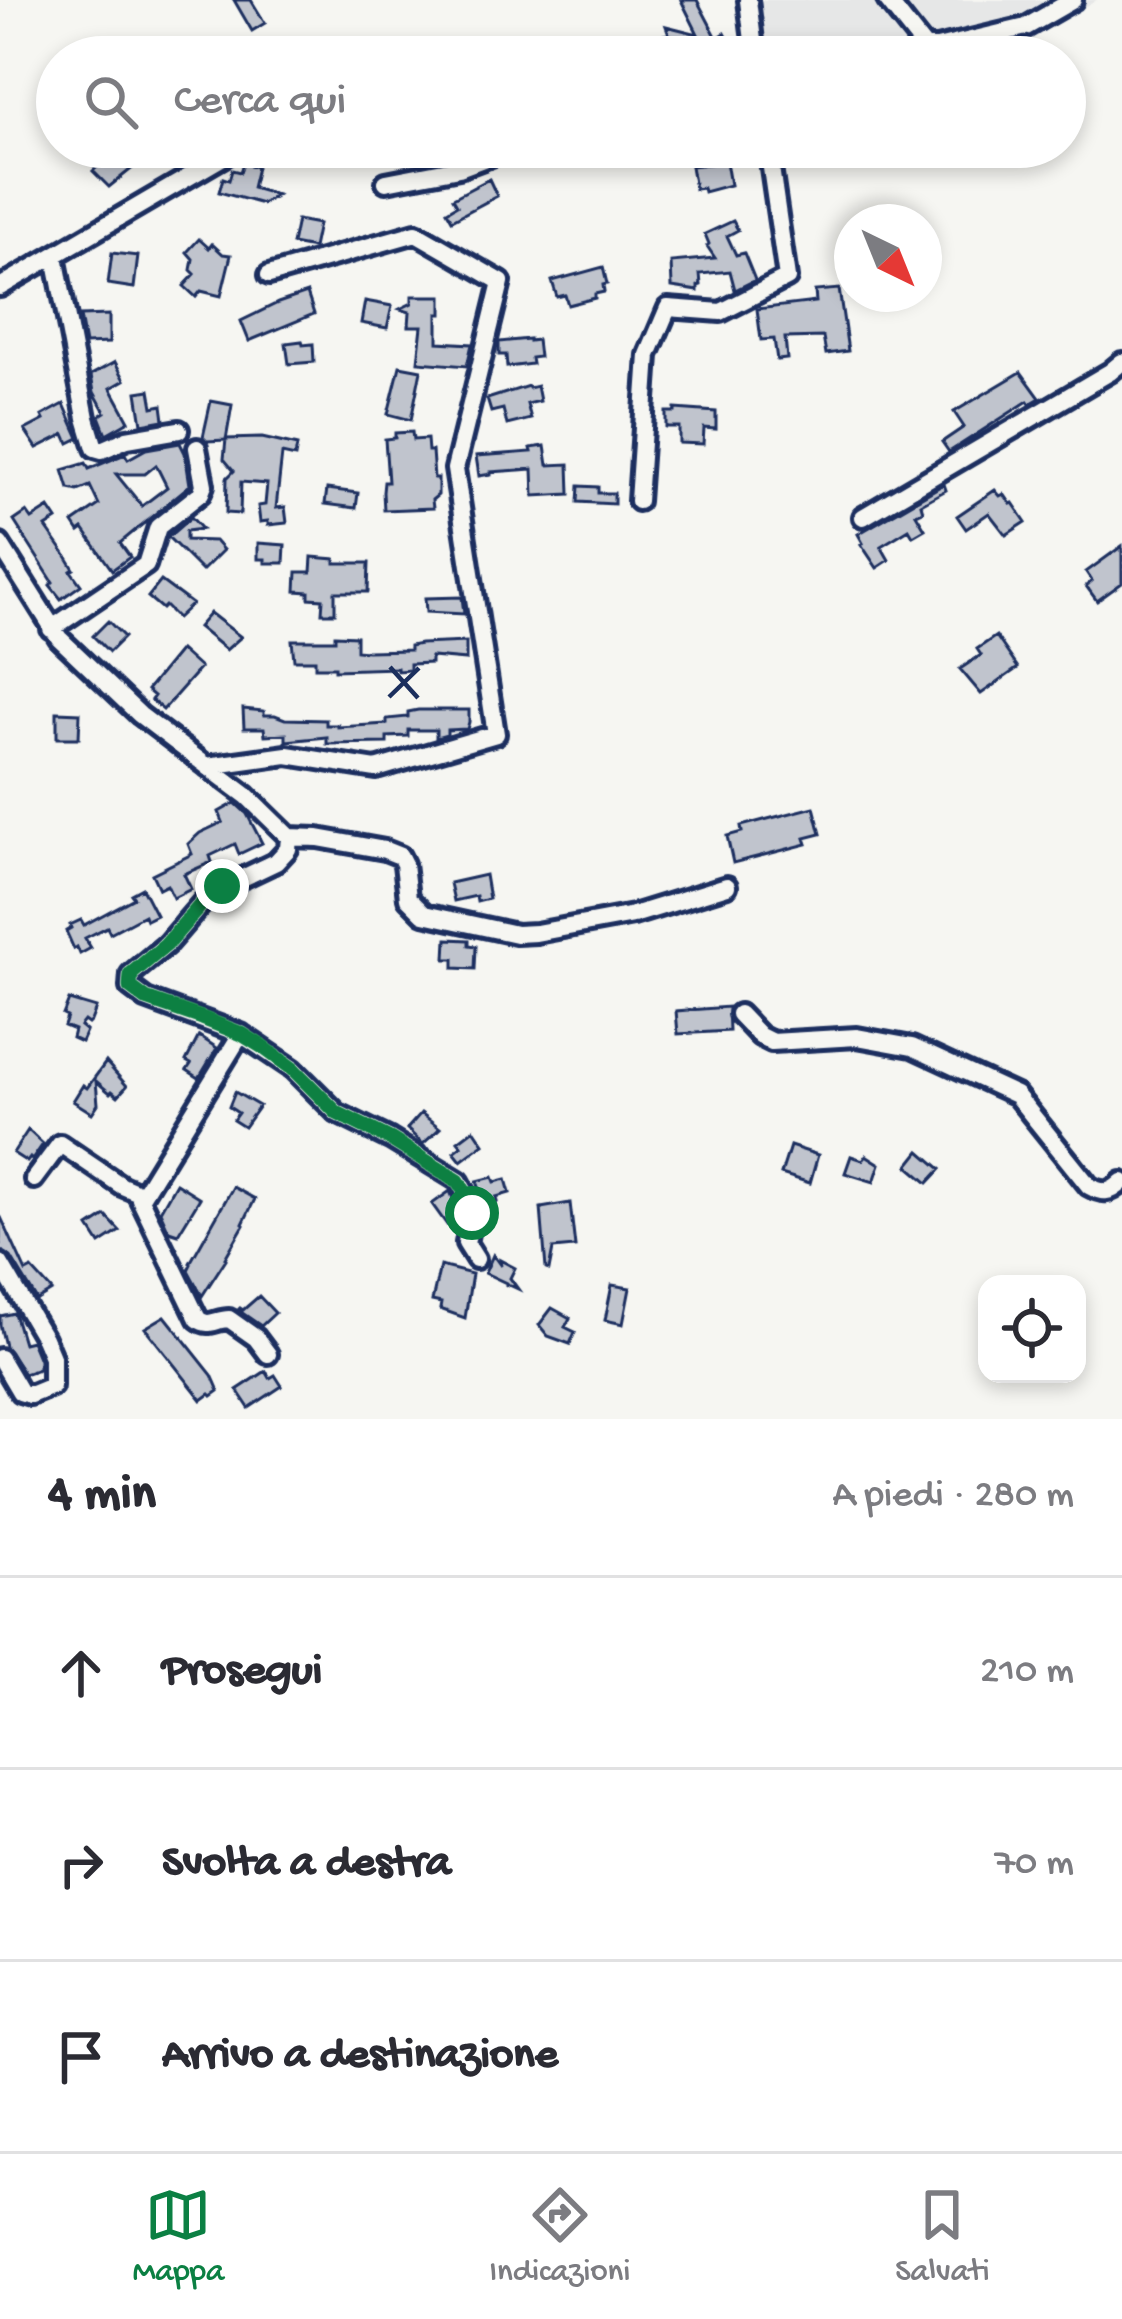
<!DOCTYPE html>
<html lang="it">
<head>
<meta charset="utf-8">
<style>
  :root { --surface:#fff; --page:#f7f7f7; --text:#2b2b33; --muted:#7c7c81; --line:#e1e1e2; --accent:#0b8043 }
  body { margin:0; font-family:"Gochi Hand",sans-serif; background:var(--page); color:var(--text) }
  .controls { position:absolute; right:36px; bottom:36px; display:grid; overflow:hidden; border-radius:24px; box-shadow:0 6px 18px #0003 }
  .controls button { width:108px; height:108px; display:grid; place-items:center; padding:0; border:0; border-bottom:3px solid var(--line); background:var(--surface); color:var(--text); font:60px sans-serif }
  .compass { position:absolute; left:834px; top:204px; width:108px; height:108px; border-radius:50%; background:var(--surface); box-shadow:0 6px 18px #0003; rotate:137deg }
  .stop { position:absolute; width:36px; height:36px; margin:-27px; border:9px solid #0b8043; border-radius:50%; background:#fff }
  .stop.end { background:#0b8043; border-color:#fff; box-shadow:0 3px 12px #0008 }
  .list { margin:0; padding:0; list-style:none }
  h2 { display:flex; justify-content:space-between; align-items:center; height:156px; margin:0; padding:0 48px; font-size:51px }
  h2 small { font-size:39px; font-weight:400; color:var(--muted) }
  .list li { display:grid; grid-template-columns:78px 1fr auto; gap:36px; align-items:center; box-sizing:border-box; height:192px; padding:0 48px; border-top:3px solid var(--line) }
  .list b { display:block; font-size:45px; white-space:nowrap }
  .list em { font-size:39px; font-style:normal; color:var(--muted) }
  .icon { flex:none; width:66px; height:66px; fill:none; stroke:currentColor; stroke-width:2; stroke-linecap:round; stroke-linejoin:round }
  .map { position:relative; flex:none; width:1122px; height:1419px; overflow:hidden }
  .search { position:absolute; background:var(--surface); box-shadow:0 6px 18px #0003; left:36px; right:36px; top:36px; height:132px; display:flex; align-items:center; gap:30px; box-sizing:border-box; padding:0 42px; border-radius:66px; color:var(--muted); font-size:45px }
  .sheet { height:732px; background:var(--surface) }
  nav { display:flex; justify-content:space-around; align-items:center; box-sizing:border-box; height:168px; border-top:3px solid var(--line); background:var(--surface); font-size:33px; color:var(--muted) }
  nav a { display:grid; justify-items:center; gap:6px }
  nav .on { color:var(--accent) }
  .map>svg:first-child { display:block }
  .built { fill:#e6e7e7 }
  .building { fill:#c0c4cd; stroke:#1b2f5e; stroke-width:3; fill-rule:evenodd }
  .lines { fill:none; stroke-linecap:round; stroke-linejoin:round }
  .minor-casing { stroke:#1b2f5e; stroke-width:26 }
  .minor { stroke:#f6f6f2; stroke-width:16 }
  .route { stroke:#0b8043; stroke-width:15 }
  .ticks { fill:none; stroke:#1b2f5e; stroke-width:4.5 }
</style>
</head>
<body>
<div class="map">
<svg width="1122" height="1419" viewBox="0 0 1122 1419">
  <rect width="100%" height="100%" fill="#f6f6f2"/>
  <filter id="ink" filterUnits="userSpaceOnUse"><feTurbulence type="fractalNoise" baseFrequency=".00833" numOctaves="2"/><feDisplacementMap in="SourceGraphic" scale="24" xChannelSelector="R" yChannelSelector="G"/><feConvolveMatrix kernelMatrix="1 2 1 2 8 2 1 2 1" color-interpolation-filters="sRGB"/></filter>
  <g filter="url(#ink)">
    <path class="built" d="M753,0H1097L1035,37L962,57H857L843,38L814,47V57H761Z"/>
    <path class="building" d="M234,0H251L265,23L252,31Z
      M681,0H697L717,38L725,33L734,49L718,57H657L649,38L669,34L666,26L698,34Z
      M112,147L119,154L132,147L140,162L109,187L93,171L108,157L105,153Z
      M726,162L730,185L704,192L703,188L695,189L691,166Z
      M243,163L257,167L252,188L277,195L262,204L219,192L223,178L229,180L232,170L240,172Z
      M489,179L497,196L452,220L447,211L457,205L453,198Z
      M297,220L318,224L313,248L292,244Z
      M733,221L738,230L727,236L736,255L744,253L755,280L735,290L730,271L700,274L701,285L698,286V291L672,287L671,262L715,258L707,246L709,244L705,234Z
      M199,239L209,248L212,244L223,254L231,255L221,296L201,291L196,297L184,286L195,274L191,270L193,259L187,252Z
      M112,253L138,256L134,288L108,284Z
      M603,267L607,284L603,285L604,292L595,294V298L568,305L565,295L557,297L552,281Z
      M839,289L848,351L826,354L823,337L785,338L787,359L777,360L774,339L761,340L757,309L816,302L815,291Z
      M307,293L314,314L249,341L241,321L278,303Z
      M412,296H442V314H438V342L472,344L467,366L418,362L422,326H409L410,312L400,309L412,303Z
      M365,301L392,306L387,328L361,323Z
      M109,315V343L85,344L80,316Z
      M529,339V341L537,340L539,357L531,358L532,364L507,367L506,355H499V342Z
      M302,341L303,345L313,344L314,362L289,364L286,343Z
      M115,362L125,380L111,388L129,421L106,434L99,416L105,412L94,392L91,375Z
      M400,366L421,370L411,420L388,414Z
      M1021,372L1040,398L1030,404L1028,401L949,452L942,442L964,427L954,412Z
      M528,386L529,388L537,386L540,401L527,404L531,419L507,425L503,409L491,412L487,399Z
      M150,390L153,407L162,405L164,420L142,424L137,392Z
      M211,401L232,405L226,440L207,441L203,437Z
      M64,404L79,438L69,443L65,434L37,448L25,430L44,420L42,416Z
      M675,409L716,412V429L704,428L703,444L679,443V427H666V412H675Z
      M412,432L413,440L427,439L428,451H432L434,478H438V495L432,500L433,508L384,510L383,492L384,482H388L385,439L395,438V433Z
      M262,438L297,446L295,457L282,454L276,508L285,507L287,523L268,525V521L260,522L258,506L265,505L267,484L241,482L240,514L226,513L227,478L234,471L224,459L226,439Z
      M180,443L185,453L190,485L120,543L130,557L112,570L83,529L79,532L73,523L99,505L90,486L78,491L69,489L63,470L86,463L89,469L125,454L128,459L146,449ZM156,465L167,487L142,506L116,474H145Z
      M545,446L548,465L569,464L570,494L534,496L533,469L491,472V474L479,476L476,456L532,452L531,448Z
      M944,484L946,490L921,504L923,511L916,514L925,529L913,536L909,529L881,546L889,560L877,568L861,544L863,543L858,534Z
      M579,486L598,487V493H614V504L578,502Z
      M327,489L358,493L356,508L325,504Z
      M995,490L1000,496L1004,494L1011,504L1013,503L1026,522L1006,535L989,513L966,529L957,516Z
      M49,508L57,520L46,527L65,554L74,569L71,571L81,585L61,599L50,585L53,582L14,521L27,512L32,519Z
      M191,517L202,529L186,531V540L215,541L223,550L202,571L168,537Z
      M258,543L285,545L284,563H265V559H258Z
      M1122,546V583L1097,601L1086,586L1092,581L1086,572Z
      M312,557L335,559V563H369L368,592H335V613H322L323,599L309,598V592L296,591L297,572H311Z
      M161,581L192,604L177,618L165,606L162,609L148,597Z
      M462,597L464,614L426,612L425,598Z
      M210,613L241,637L226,650L198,627Z
      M108,621L124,637L109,652L93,636Z
      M335,635L356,636V650L367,651L410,650V646L420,644L466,642V660L431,657V663L410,664V670L397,671V668L335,670V667H315V660H294L292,640H335Z
      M996,636L1018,668L981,694L960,669L981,655L977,649Z
      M180,650L200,668L163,710L151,700L154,696L147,690Z
      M243,709L264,711V715H275L285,719L326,720V725H338V727L387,724V719L408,717V712L418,710H469V722L467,729L447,730V735L436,738V730H408V736L387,737V743L327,744V737L286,741V734L265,735L264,728H244Z
      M57,712L80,713L79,738H57Z
      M235,803L247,814L262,843L239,854L235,844L210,856L212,862L184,874L191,889L173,898L167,885L159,889L152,874L192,854L188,844L200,833L223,822L219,812Z
      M814,807L821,834L805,838L807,844L733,863L727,836L742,832L741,826Z
      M485,875L489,899L477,902L476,896L454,901L450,883Z
      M142,888L156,915L146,920L144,915L110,933L107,927L85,938L91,948L80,954L77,947L74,949L66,931L71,928L70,925L81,920L84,925L134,898L131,894Z
      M447,939L469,940V945L476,946L475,969L454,968V959H446Z
      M69,1000L96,1008L91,1021L88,1024L84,1021L80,1026L86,1031L81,1042L72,1038L74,1030L64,1026L67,1017L63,1015Z
      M728,1007L729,1031L678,1034L676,1011Z
      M199,1036L217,1048L199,1078L187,1070L191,1064L186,1061Z
      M106,1062L127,1086L118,1096L112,1091L110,1093L96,1081L98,1104L92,1113L73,1101L83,1085L87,1088Z
      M235,1092L259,1106L244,1127L233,1120L238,1113L229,1107Z
      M421,1113L440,1128L423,1144L407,1129Z
      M474,1129L484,1144L461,1161L454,1152L462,1146L458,1141Z
      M28,1130L43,1144L32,1160L30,1158L27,1162L13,1153Z
      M790,1146L818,1155L810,1183L781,1174Z
      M920,1151L941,1169L928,1183L908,1166Z
      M866,1155L880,1164L874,1182L845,1173L851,1156L863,1160Z
      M493,1177L495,1182L506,1179L510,1193L496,1197L497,1202L485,1205L477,1181Z
      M176,1183L200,1198L178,1234L169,1231L160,1211Z
      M233,1187L255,1199L243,1224L244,1225L225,1258L226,1259L202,1296L188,1270L191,1264L190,1263Z
      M450,1191L459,1214L458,1218L447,1225L432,1204Z
      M570,1203L575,1247L553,1249L549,1270L546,1269L541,1208Z
      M0,1215L26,1272L32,1269L52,1291L37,1300L11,1257L0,1250Z
      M106,1216L120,1231L100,1244L89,1227Z
      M493,1255L501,1266L500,1260L515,1268L510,1278L518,1289L507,1284L506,1286V1283L485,1273Z
      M440,1266L472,1274L465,1318L440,1309L441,1303L432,1301Z
      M612,1285L630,1288L623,1324L605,1320Z
      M259,1296L275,1313L261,1326L238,1310L240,1308L243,1310Z
      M552,1308L570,1318L565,1327L575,1332L570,1344L548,1336L539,1325Z
      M14,1313L23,1343L31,1341L39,1360V1369L24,1374L5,1346L0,1325V1316Z
      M165,1316L212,1375L219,1391L212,1396L210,1394L202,1400L145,1328Z
      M266,1371L270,1378L275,1375L282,1386L249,1408L237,1390Z"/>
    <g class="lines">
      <g class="minor-casing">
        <path id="minor" d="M748,0L755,57
          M887,0L925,48H937L1026,27L1073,0
          M386,182L459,168L515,147
          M55,256L86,418L95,448L102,450L127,439L179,430
          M0,287L240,147
          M638,501L648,355L668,308L721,312L787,278L768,147
          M863,517L1110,372L1122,362
          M0,544L59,638L140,715L207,766L287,755L376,769L496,734L455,469L501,282L416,233L269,275
          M51,629L146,565L158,527L201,493L204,485L197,448
          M207,766L247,796L289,837L288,849L276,862L211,893L166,945L131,974L130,987L146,999L241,1034L140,1199L198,1319C209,1328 216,1319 229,1319L256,1338L268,1354
          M289,837L318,838L385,850L400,856L404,864L408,898L424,914L516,934L536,933L633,915L727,886
          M739,1014L760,1036L772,1042L857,1037L912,1047L1016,1095L1089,1186C1103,1194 1111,1193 1122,1182
          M241,1034L293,1069L337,1113L390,1139L459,1181L466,1194L472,1213L466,1243L476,1259
          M34,1179L60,1144L122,1186L141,1194
          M0,1263L44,1338L52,1357V1386L30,1395L20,1392L0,1358"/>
      </g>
      <use href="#minor" class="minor"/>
    </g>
  </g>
  <g class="lines" filter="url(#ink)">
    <path class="route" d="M222,886L211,893L166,945L131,974L130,987L146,999L202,1018L242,1034L263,1047L293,1069L337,1113L390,1139L458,1181L466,1194L472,1213"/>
  </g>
  <path class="ticks" d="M390,667L418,698M389,697L419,668"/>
</svg>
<div class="controls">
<button><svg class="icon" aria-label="locate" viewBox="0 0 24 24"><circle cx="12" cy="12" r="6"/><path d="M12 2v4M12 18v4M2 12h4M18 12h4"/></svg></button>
</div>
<svg class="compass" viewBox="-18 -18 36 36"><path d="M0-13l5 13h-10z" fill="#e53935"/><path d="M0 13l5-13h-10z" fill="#7c7c81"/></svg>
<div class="stop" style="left:472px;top:1213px"></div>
<div class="stop end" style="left:222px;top:886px"></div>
<div class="search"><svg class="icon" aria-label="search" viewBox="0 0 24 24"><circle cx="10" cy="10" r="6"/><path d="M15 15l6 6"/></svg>Cerca qui</div>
</div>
<section class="sheet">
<h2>4 min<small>A piedi · 280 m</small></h2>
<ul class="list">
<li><svg class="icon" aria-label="ahead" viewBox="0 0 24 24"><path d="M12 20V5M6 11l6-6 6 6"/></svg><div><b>Prosegui</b></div><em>210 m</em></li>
<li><svg class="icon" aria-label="right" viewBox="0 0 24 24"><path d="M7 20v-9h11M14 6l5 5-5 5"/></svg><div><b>Svolta a destra</b></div><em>70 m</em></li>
<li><svg class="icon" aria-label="arrive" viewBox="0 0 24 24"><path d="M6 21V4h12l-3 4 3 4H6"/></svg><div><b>Arrivo a destinazione</b></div></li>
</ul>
</section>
<nav>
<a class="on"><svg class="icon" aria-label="map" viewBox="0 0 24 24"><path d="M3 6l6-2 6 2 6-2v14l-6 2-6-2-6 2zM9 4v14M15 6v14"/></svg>Mappa</a>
<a><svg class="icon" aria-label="directions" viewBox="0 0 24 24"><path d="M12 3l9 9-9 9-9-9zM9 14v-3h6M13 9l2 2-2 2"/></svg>Indicazioni</a>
<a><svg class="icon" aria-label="saved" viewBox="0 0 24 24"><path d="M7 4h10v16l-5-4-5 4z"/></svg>Salvati</a>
</nav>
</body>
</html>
